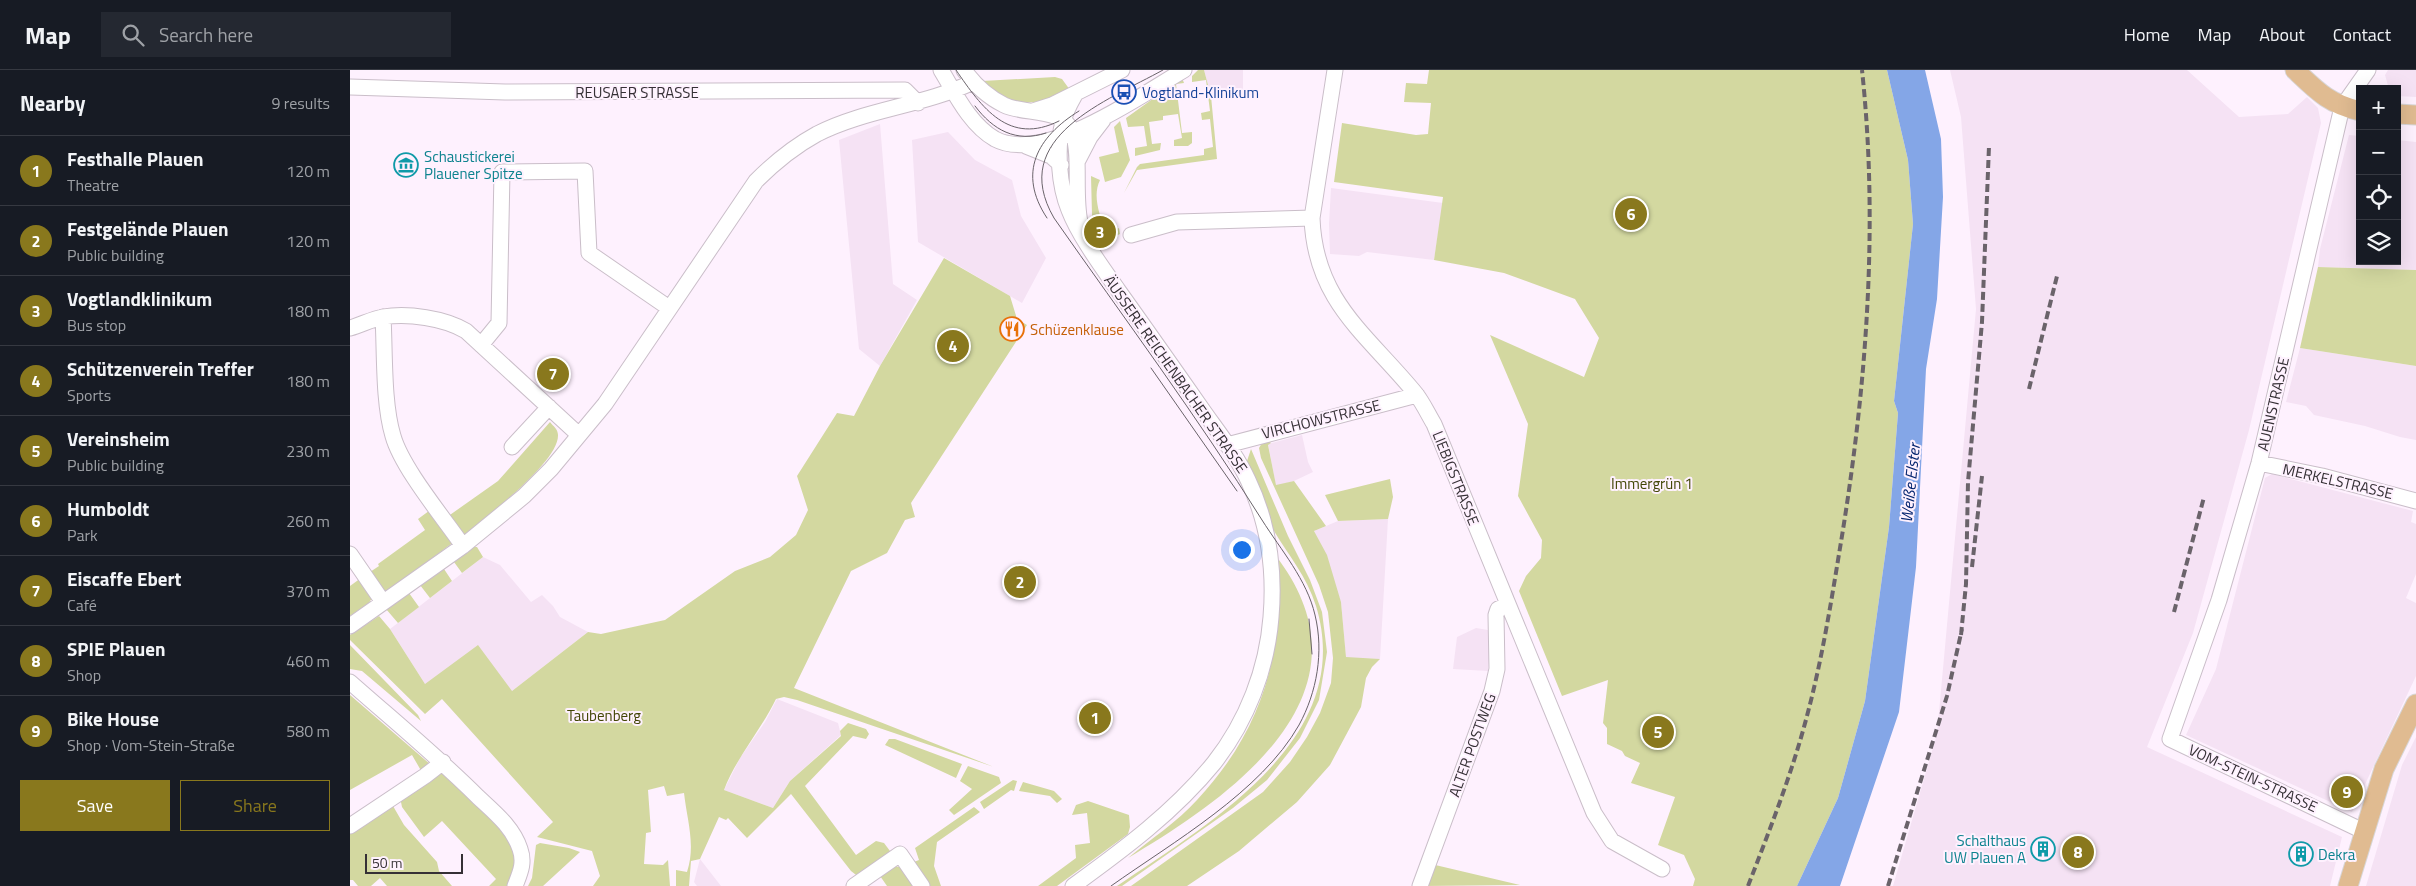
<!DOCTYPE html>
<html lang="en">
<head>
<meta charset="utf-8">
<style>
  :root { --surface:#171b24; --page:#242831; --text:#f1f3f6; --muted:#9ea1a6; --line:#363941; --accent:#89781d }
  body { margin:0; font-family:"Titillium Web",sans-serif; background:var(--page); color:var(--text) }
  .controls { position:absolute; right:15px; top:15px; display:grid; overflow:hidden; border-radius:0px; box-shadow:0 5px 20px #0002 }
  .controls button { width:45px; height:45px; display:grid; place-items:center; padding:0; border:0; border-bottom:1px solid var(--line); background:var(--surface); color:var(--text); font:25px sans-serif }
  .scale { position:absolute; left:15px; bottom:12px; width:98px; box-sizing:border-box; padding-left:5px; border:2px solid #353035; border-top:0; font-size:14px; line-height:18px; white-space:nowrap; color:#353035; -webkit-text-stroke:4px #fef1fe; paint-order:stroke }
  .you { position:absolute; left:891px; top:479px; width:18px; height:18px; margin:-12px; border:4px solid #fff; border-radius:50%; background:#1a73e8; box-shadow:0 0 0 8px #1a73e833 }
  .badge { display:grid; place-items:center; width:32px; height:32px; border-radius:50%; background:var(--accent); color:#fff; font-size:16px; font-weight:700 }
  .pin { position:absolute; translate:-50% -50%; border:2px solid #fff; box-shadow:0 1px 5px #0006 }
  .list { margin:0; padding:0; list-style:none }
  h2 { display:flex; justify-content:space-between; align-items:center; height:65px; margin:0; padding:0 20px; font-size:21px }
  h2 small { font-size:16px; font-weight:400; color:var(--muted) }
  .list li { display:grid; grid-template-columns:32px 1fr auto; gap:15px; align-items:center; box-sizing:border-box; height:70px; padding:0 20px; border-top:1px solid var(--line) }
  .list b { display:block; font-size:19px; white-space:nowrap }
  .list p { margin:0; font-size:16px; white-space:nowrap; color:var(--muted) }
  .list em { font-size:16px; font-style:normal; color:var(--muted) }
  .actions { display:flex; gap:10px; padding:15px 20px }
  .actions a { flex:1; padding:11px 0; border:1px solid var(--accent); border-radius:0px; text-align:center; font-size:18px; color:var(--accent) }
  .actions .main { background:var(--accent); color:#fff }
  .icon { flex:none; width:28px; height:28px; fill:none; stroke:currentColor; stroke-width:2; stroke-linecap:round; stroke-linejoin:round }
  .map { position:relative; flex:none; width:2066px; height:816px; overflow:hidden }
  header { display:flex; align-items:center; gap:30px; box-sizing:border-box; height:70px; padding:0 25px; background:var(--surface); border-bottom:1px solid var(--line) }
  header strong { font-size:24px }
  nav { display:flex; gap:28px; margin-inline-start:auto; font-size:18px }
  .search { width:350px; height:45px; background:var(--page); display:flex; align-items:center; gap:12px; box-sizing:border-box; padding:0 18px; border-radius:0px; color:var(--muted); font-size:19px }
  main { display:flex }
  aside { flex:1; background:var(--surface) }
  .map>svg:first-child { display:block }
  .built { fill:#f5e2f4 }
  .green { fill:#d3d8a0 }
  .water { fill:#84a6e7 }
  .lines { fill:none; stroke-linecap:round; stroke-linejoin:round }
  .minor-casing { stroke:#cabec9; stroke-width:17 }
  .major-casing { stroke:#d7d6d7; stroke-width:21 }
  .minor { stroke:#fff; stroke-width:15 }
  .major { stroke:#e0bb91; stroke-width:19 }
  .tram { stroke:#6a636a; stroke-width:1 }
  .rail { stroke:#6a636a; stroke-width:4; stroke-dasharray:8 4; stroke-linecap:butt }
  .labels { text-anchor:middle; dominant-baseline:central; stroke-width:4; stroke-linejoin:round; paint-order:stroke }
  .street-label { font-size:15px; fill:#353035; stroke:#fef1fe }
  .transit-label { font-size:15px; fill:#164399; stroke:#fef1fe; text-anchor:start }
  .culture-label { font-size:15px; fill:#0d838f; stroke:#fef1fe; text-anchor:start }
  .food-label { font-size:15px; fill:#c56008; stroke:#fef1fe; text-anchor:start }
  .park-label { font-size:15px; fill:#424505; stroke:#fef1fe }
  .water-label { font-size:16px; font-style:italic; fill:#05256f; stroke:#fef1fe }
</style>
</head>
<body>
<header>
<strong>Map</strong>
<div class="search"><svg class="icon" aria-label="search" viewBox="0 0 24 24"><circle cx="10" cy="10" r="6"/><path d="M15 15l6 6"/></svg>Search here</div>
<nav><a>Home</a><a>Map</a><a>About</a><a>Contact</a></nav>
</header>
<main>
<aside>
<h2>Nearby<small>9 results</small></h2>
<ul class="list">
<li><span class="badge">1</span><div><b>Festhalle Plauen</b><p>Theatre</p></div><em>120 m</em></li>
<li><span class="badge">2</span><div><b>Festgelände Plauen</b><p>Public building</p></div><em>120 m</em></li>
<li><span class="badge">3</span><div><b>Vogtlandklinikum</b><p>Bus stop</p></div><em>180 m</em></li>
<li><span class="badge">4</span><div><b>Schützenverein Treffer</b><p>Sports</p></div><em>180 m</em></li>
<li><span class="badge">5</span><div><b>Vereinsheim</b><p>Public building</p></div><em>230 m</em></li>
<li><span class="badge">6</span><div><b>Humboldt</b><p>Park</p></div><em>260 m</em></li>
<li><span class="badge">7</span><div><b>Eiscaffe Ebert</b><p>Café</p></div><em>370 m</em></li>
<li><span class="badge">8</span><div><b>SPIE Plauen</b><p>Shop</p></div><em>460 m</em></li>
<li><span class="badge">9</span><div><b>Bike House</b><p>Shop · Vom-Stein-Straße</p></div><em>580 m</em></li>
</ul>
<div class="actions"><a class="main">Save</a><a>Share</a></div>
</aside>
<div class="map">
<svg width="2066" height="816" viewBox="0 0 2066 816">
  <rect width="100%" height="100%" fill="#fef1fe"/>
  <path class="built" d="M854,0H893V24L861,26Z
    M1600,0H1837L1889,47L1938,44L1957,27L1968,38L1971,53L1899,360L1843,563L1797,677L1992,767L1980,816H1543L1587,664L1626,239L1611,47Z
    M2038,0H2066V27L2047,26V19H2039L2035,5Z
    M530,54L543,214L567,230L530,296L509,279L489,70Z
    M598,62L625,90L662,110L671,146L696,188L672,233L568,172L562,70Z
    M1999,65L2010,66V191H2047V70L2066,72V200L1968,197L1970,179Z
    M981,118L1093,133L1084,190L1017,182L1009,186L980,184L979,154Z
    M1950,278L2066,296V370L2050,367L2015,356L1964,345L1956,336L1936,332Z
    M952,365L958,392L963,402L944,411L926,416L918,374Z
    M1922,404L2063,441L2061,452L2066,454V504L2056,528L2066,533V606L2002,742L1836,665L1866,599L1915,408Z
    M1038,449L1030,589L996,588L991,532L964,461L988,451Z
    M133,487L150,495L181,532L192,525L203,536L210,547L238,562L162,621L75,614L40,559Z
    M1126,558L1138,560L1141,566L1138,601L1103,599L1107,567Z
    M427,629L488,653L491,665L440,711L423,738L374,720L390,688L415,652Z
    M2066,667V816H2016L2052,695Z
    M350,789L371,816H347L344,812Z"/>
  <path class="green" d="M848,0H854L861,26L867,89L787,100L774,123L787,97L790,94L854,85V79L863,77L860,49L852,50L851,43L860,41L856,10L842,12V6Z
    M1079,0H1537L1558,90L1563,154L1544,331L1548,343L1539,457L1515,631L1488,728L1447,816H1343L1345,809L1334,785L1308,775L1325,727L1281,713L1290,693L1275,686L1272,681L1257,674V658L1253,653L1258,610L1212,626L1169,521L1176,506L1191,488L1192,470L1168,426L1178,354L1140,265L1234,307L1249,268L1225,229L1154,203L1084,190L1093,127L984,112L992,53L1066,65L1078,64L1081,33L1054,32L1056,13L1077,14Z
    M705,7L712,9L720,20C682,37 665,39 632,11Z
    M832,8L834,13L826,14L832,63L842,62V73L838,76H824V70L832,68L828,44L813,46V50L799,52L802,74L811,73L810,80L785,86V78L797,76L794,56L778,57L776,48Z
    M770,51L780,90L771,107L755,112L749,87L769,82L764,57Z
    M741,106L750,110C742,126 750,145 755,161L757,163L769,158L770,164L752,172L742,145Z
    M594,188L660,226L667,249L677,255L561,433L565,447L555,450L537,483L501,501L444,618L644,697L447,630L434,627L426,629C411,660 386,688 374,720L423,738L440,711L491,666L490,661L498,653L516,659L519,664L516,669L503,666L455,716L506,785L526,771L534,773L540,781V785L510,808L501,801L441,724L397,768L378,748L376,750L369,747L350,789L341,791L339,816H326V800L337,802C346,775 337,750 334,723L317,726L314,716L298,720L301,762L296,763L294,794L313,795L318,790L320,816H243L250,806L242,781L187,767L203,752L92,629L75,644L0,570V565L29,546L40,559L75,614L128,575L162,621L238,562L251,564L315,550L385,501L420,487L446,465L458,440L447,406L487,343L504,346L530,296Z
    M1968,197L2066,200V296L1950,278Z
    M200,352C203,356 208,359 208,365C209,392 136,447 116,464H110L97,447L148,411Z
    M918,370L921,373L918,375L926,415L944,411L976,456L964,461L977,485L991,532L996,587L1030,589L1022,597L1016,608L1011,637L980,695L947,732L889,781L837,816H781L913,722L940,692L957,667L970,643L981,613L983,588L978,542L969,515L911,388L909,378L912,373Z
    M901,379L938,466L960,510L972,542L977,582L969,630L950,668L917,710L883,738L772,816H767C857,754 1007,670 966,536C957,507 939,486 924,461C917,448 914,431 909,418C906,409 900,400 897,391Z
    M1040,409L1043,427L1038,449L988,451L975,425Z
    M83,438L102,470L101,474L39,521H31L17,504L29,496L28,494L75,460L68,449Z
    M123,477H127L133,487L112,503L104,492Z
    M929,490C1028,625 882,726 778,788C801,769 827,752 847,730C913,659 933,585 929,490Z
    M94,499L102,511L80,528L70,515Z
    M11,508L23,526L19,533L0,546V516Z
    M59,523L69,537L48,553L36,539Z
    M0,575L68,645L71,651L12,601L0,599Z
    M0,625L81,695L73,704L62,685L0,720Z
    M539,669H545L612,694L606,708L535,675Z
    M618,696L649,707L651,713L604,745L599,740L622,719L610,711Z
    M91,700L154,760L167,790L160,816H139L146,809L92,751L74,767L52,737L50,727Z
    M663,710L667,711L664,721L661,720L634,739L630,732Z
    M673,712L704,721L712,729L707,733L700,726L669,721Z
    M738,731L779,745L780,757L778,764L707,816H688L726,788L725,775L740,773L737,743L722,745L726,735Z
    M39,735L43,736L54,755L87,792L89,801L102,816H37L30,808L21,816H8L3,810H0V761Z
    M624,737L630,742L587,772L584,796L591,816H580L564,792L569,790L565,778Z
    M190,773L219,778L230,782L193,816H178L182,808L186,775Z
    M1081,794L1170,815L1073,816Z
    M545,796L553,798L566,816H537L528,803Z"/>
  <path class="water" d="M1537,0H1575L1591,69L1593,127L1587,229L1576,299L1566,497L1549,642L1490,816H1447L1488,728L1515,631L1539,457L1548,343L1544,331L1563,154L1558,90Z"/>
  <g class="lines">
    <g class="minor-casing">
      <path id="minor" d="M591,0C605,23 620,55 645,69C694,95 791,25 834,0
        M614,0C624,14 638,27 654,35C674,45 714,37 723,63C731,87 724,125 730,152
        M985,0L962,148C965,232 1018,265 1066,324C1073,333 1078,344 1084,354L1244,743L1262,771L1312,799
        M0,17L155,22L555,20L568,33
        M683,41L702,35L772,0
        M676,76L701,86L711,95
        M727,92L740,67L753,50
        M781,165L827,152L962,148
        M33,247C35,283 33,333 43,366C52,398 93,447 113,476
        M0,258C11,255 22,249 33,247C58,243 94,248 116,261L229,365
        M131,275L149,253L152,102L235,101L239,183L319,238
        M877,375L1067,325
        M162,377L199,337
        M1909,393L1972,406L2066,431
        M0,484L33,532
        M0,556L113,476L174,426L201,399L255,334L406,111C424,93 445,76 467,64C516,39 573,36 623,12
        M0,612C43,650 87,686 128,727C144,742 163,757 170,779C175,793 170,803 165,816
        M0,756L75,706L93,692
        M2013,761L1820,669L1869,530L1909,393L1992,37L2018,0
        M504,816L550,784L572,816
        M723,816C774,779 824,742 864,693C897,651 917,599 921,547C925,500 918,452 898,410C886,384 868,362 852,339C824,299 796,259 768,220C752,197 729,166 719,140C709,116 706,78 713,52C715,42 721,32 726,23
        M1070,816L1142,621L1147,599L1146,545L1148,539L1157,535"/>
    </g>
    <g class="major-casing">
      <path id="major" d="M1945,0C1967,21 1979,34 2010,41
        M2047,44L2066,45
        M1998,816L2034,699L2066,634"/>
    </g>
    <use href="#minor" class="minor"/>
    <use href="#major" class="major"/>
    <path class="tram" d="M606,0C632,38 659,76 709,51
      M625,36C643,60 666,73 696,63
      M697,148C667,103 687,67 729,41
      M801,298L887,421
      M959,549L962,584
      M761,816C823,772 911,722 949,655C967,622 974,582 965,545C957,510 931,480 912,450C847,346 774,248 704,148C657,67 757,31 813,0"/>
    <path class="rail" d="M1679,319L1707,206
      M1622,497L1632,406
      M1824,542L1854,427
      M1611,565L1616,514L1618,412L1632,252L1639,76
      M1398,816C1420,759 1443,701 1458,642C1472,589 1481,533 1490,478C1516,322 1529,158 1512,0
      M1538,816L1597,626L1612,559"/>
  </g>
  <defs>
    <g id="bus-ring" transform="scale(1.25)"><circle r="9.5" fill="#fef1fe" stroke="#1a4fb4" stroke-width="1.5"/><path d="M-5-6H5V4H4V6H2V4H-2V6H-4V4H-5ZM-3.5-4V0h7V-4ZM-3.5 1.2v1.5H-2V1.2ZM2 1.2v1.5H3.5V1.2Z" fill="#1a4fb4"/></g>
    <g id="museum-ring" transform="scale(1.25)"><circle r="9.5" fill="#fef1fe" stroke="#0f9aa8" stroke-width="1.5"/><path d="M0-6L6-3V-2H-6V-3ZM-5-1h2V3h-2ZM-1-1h2V3h-2ZM3-1h2V3H3ZM-6 4H6V6H-6Z" fill="#0f9aa8"/></g>
    <g id="restaurant-ring" transform="scale(1.25)"><circle r="9.5" fill="#fef1fe" stroke="#e8710a" stroke-width="1.5"/><path d="M-5-6h1v4h1v-4h1v4h1v-4h1v5L-1.5 .5V6h-2V.5L-5-1ZM5-6V6H3V1.5H1.5Q1.5-4 5-6Z" fill="#e8710a"/></g>
    <g id="building-ring" transform="scale(1.25)"><circle r="9.5" fill="#fef1fe" stroke="#0f9aa8" stroke-width="1.5"/><path d="M-4-6H4V6H1V3H-1V6H-4ZM-2.5-4.3h1.7v1.8h-1.7ZM.8-4.3h1.7v1.8H.8ZM-2.5-1h1.7V.8h-1.7ZM.8-1h1.7V.8H.8Z" fill="#0f9aa8"/></g>
  </defs>
  <g fill-rule="evenodd">
    <use href="#bus-ring" x="774" y="22"/>
    <use href="#museum-ring" x="56" y="95"/>
    <use href="#restaurant-ring" x="662" y="259"/>
    <use href="#building-ring" x="1693" y="779"/>
    <use href="#building-ring" x="1951" y="784"/>
  </g>
  <g class="labels">
    <g class="street-label">
      <text x="287" y="22">REUSAER STRASSE</text>
      <text transform="translate(826 304) rotate(55)">ÄUSSERE REICHENBACHER STRASSE</text>
      <text transform="translate(1923 334) rotate(-77)">AUENSTRASSE</text>
      <text transform="translate(971 349) rotate(-14)">VIRCHOWSTRASSE</text>
      <text transform="translate(1106 408) rotate(68)">LIEBIGSTRASSE</text>
      <text transform="translate(1988 411) rotate(13)">MERKELSTRASSE</text>
      <text transform="translate(1122 675) rotate(-70)">ALTER POSTWEG</text>
      <text transform="translate(1903 708) rotate(25)">VOM-STEIN-STRASSE</text>
    </g>
    <g class="transit-label">
      <text x="792" y="22">Vogtland-Klinikum</text>
    </g>
    <g class="culture-label">
      <text x="74" y="86">Schaustickerei<tspan x="74" dy="17">Plauener Spitze</tspan></text>
      <text x="1676" y="770" text-anchor="end">Schalthaus<tspan x="1676" dy="17">UW Plauen A</tspan></text>
      <text x="1968" y="784">Dekra</text>
    </g>
    <g class="food-label">
      <text x="680" y="259">Schüzenklause</text>
    </g>
    <g class="park-label">
      <text x="1302" y="413">Immergrün 1</text>
      <text x="254" y="645">Taubenberg</text>
    </g>
    <g class="water-label">
      <text transform="translate(1560 413) rotate(-84)">Weiße Elster</text>
    </g>
  </g>
</svg>
<div class="controls">
<button>+</button>
<button>−</button>
<button><svg class="icon" aria-label="locate" viewBox="0 0 24 24"><circle cx="12" cy="12" r="6"/><path d="M12 2v4M12 18v4M2 12h4M18 12h4"/></svg></button>
<button><svg class="icon" aria-label="layers" viewBox="0 0 24 24"><path d="M12 4l9 5-9 5-9-5zM3 14l9 5 9-5"/></svg></button>
</div>
<div class="scale">50 m</div>
<div class="you"></div>
<div class="pin badge" style="left:745px;top:648px">1</div>
<div class="pin badge" style="left:670px;top:512px">2</div>
<div class="pin badge" style="left:750px;top:162px">3</div>
<div class="pin badge" style="left:603px;top:276px">4</div>
<div class="pin badge" style="left:1308px;top:662px">5</div>
<div class="pin badge" style="left:1281px;top:144px">6</div>
<div class="pin badge" style="left:203px;top:304px">7</div>
<div class="pin badge" style="left:1728px;top:782px">8</div>
<div class="pin badge" style="left:1997px;top:722px">9</div>
</div>
</main>
</body>
</html>
